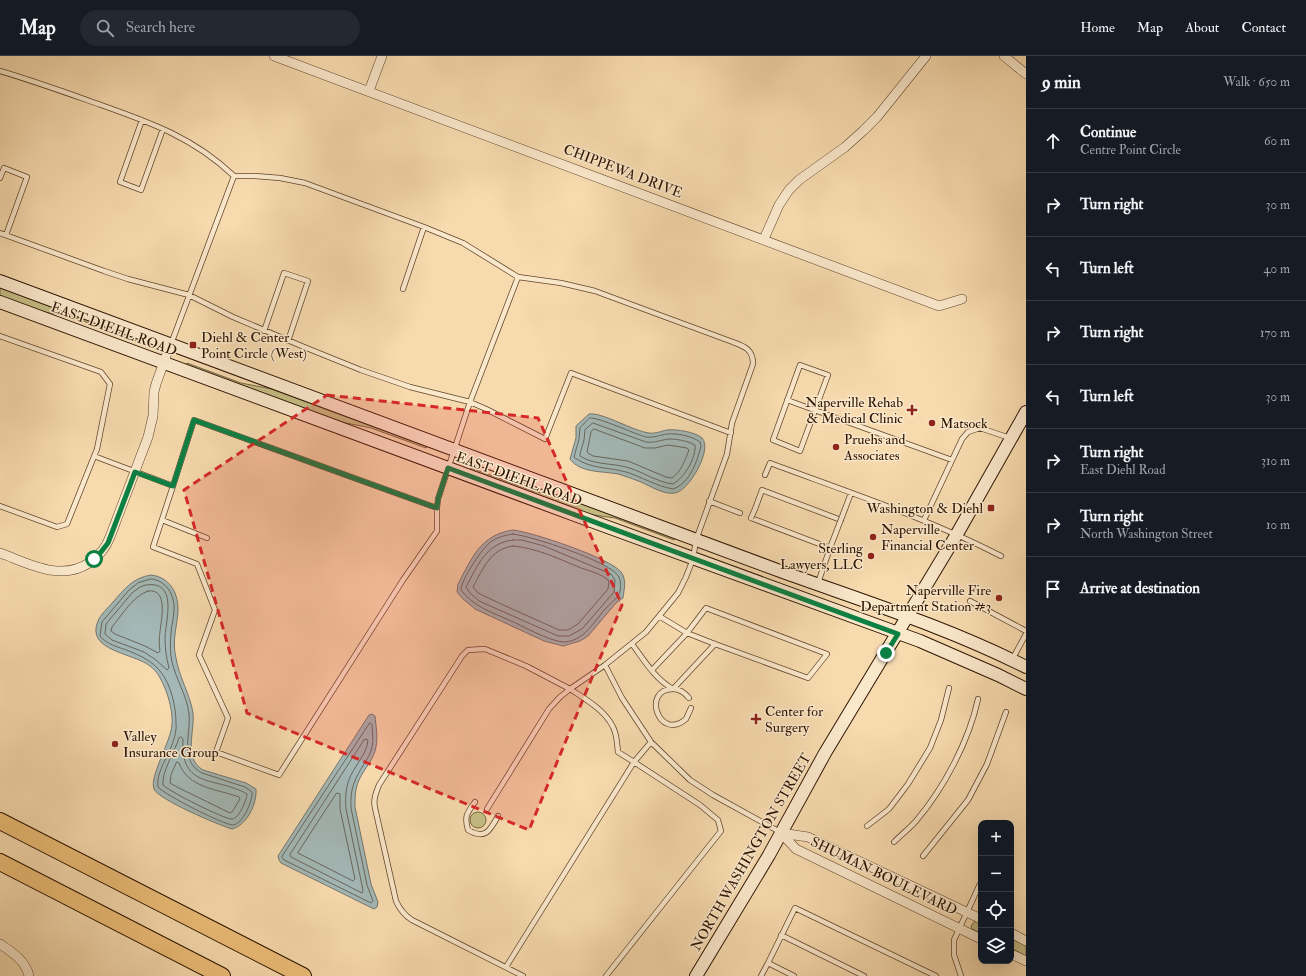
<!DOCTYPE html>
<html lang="en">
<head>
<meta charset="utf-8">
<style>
  :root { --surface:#171b24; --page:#242831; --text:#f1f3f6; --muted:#9ea1a6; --line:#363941 }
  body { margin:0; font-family:"IM FELL Double Pica",serif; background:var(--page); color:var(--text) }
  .controls { position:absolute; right:12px; bottom:12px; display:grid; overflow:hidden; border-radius:8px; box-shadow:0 4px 16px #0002 }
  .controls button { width:36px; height:36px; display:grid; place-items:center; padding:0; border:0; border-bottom:1px solid var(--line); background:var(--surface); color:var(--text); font:20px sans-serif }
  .stop { position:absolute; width:12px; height:12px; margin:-9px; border:3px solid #0b8043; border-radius:50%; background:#fff }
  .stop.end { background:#0b8043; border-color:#fff; box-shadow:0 1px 4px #0008 }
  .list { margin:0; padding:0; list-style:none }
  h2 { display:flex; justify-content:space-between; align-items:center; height:52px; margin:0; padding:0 16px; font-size:17px }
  h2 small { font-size:13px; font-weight:400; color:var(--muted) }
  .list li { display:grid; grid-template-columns:26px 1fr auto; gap:12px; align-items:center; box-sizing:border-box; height:64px; padding:0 16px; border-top:1px solid var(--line) }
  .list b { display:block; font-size:15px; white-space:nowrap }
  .list p { margin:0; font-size:13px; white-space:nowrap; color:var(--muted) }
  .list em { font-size:13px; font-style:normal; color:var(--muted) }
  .icon { flex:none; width:22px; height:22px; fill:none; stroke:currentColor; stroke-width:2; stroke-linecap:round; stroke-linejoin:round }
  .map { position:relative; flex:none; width:1026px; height:920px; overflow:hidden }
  header { display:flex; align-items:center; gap:24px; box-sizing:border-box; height:56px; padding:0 20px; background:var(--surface); border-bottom:1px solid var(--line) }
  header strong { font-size:19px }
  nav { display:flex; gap:22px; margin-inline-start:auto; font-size:14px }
  .search { width:280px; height:36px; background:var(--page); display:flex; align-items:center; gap:10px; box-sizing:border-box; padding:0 14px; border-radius:22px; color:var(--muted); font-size:15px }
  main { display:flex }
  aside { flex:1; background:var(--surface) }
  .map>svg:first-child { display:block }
  .green { fill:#c5be85; stroke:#796842 }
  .water { fill:#a3b8b7; stroke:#74766e }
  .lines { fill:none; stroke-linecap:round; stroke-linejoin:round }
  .shore { stroke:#68665c; stroke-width:1 }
  .lane-casing { stroke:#60452c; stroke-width:6 }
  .street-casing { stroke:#60452c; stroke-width:10 }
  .secondary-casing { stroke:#2d1300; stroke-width:14 }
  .highway-casing { stroke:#2d1300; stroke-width:18 }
  .lane { stroke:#fae8cb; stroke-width:4.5 }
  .street { stroke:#fae8cb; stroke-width:9 }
  .secondary { stroke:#fae8cb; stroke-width:12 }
  .highway { stroke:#ecbe78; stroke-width:16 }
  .lane-bridge-casing { stroke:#60452c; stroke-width:6; stroke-linecap:butt }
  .lane-bridge { stroke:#fae8cb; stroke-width:4.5 }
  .route { stroke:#0b8043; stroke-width:5 }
  .marked { fill:#d62828; fill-opacity:0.2; stroke:#d62828; stroke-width:3; stroke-dasharray:8 5; stroke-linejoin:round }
  .poi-dot { fill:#8f2418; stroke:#fae8cb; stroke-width:1.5 }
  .labels { text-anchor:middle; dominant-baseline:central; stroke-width:3; stroke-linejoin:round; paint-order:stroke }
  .street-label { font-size:14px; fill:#2d1300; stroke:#fae8cb }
  .poi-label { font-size:14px; fill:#2d1300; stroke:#fae8cb; text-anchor:start }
</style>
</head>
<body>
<header>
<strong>Map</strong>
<div class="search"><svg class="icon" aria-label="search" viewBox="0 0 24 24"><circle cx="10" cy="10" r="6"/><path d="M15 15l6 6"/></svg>Search here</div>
<nav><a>Home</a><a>Map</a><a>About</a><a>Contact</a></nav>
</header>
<main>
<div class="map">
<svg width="1026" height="920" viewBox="0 0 1026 920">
  <rect width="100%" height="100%" fill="#f7dbaf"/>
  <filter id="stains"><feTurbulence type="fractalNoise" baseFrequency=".005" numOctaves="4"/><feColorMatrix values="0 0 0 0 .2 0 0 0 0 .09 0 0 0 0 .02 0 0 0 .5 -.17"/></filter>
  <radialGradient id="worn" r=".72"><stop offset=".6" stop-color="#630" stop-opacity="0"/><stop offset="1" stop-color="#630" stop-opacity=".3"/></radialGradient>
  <path class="green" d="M0,232L142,284L141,287L70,260L38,255L0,240Z
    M187,307L241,327L277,334L428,390L426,392L371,372L336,365L186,310Z
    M471,412L533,435L568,442L675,482L674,484L615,462L586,458L470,415Z
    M470 764a8 8 0 1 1 16 0a8 8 0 1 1-16 0Z
    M975,865L981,867V877L972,873L971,870Z
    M1011,882L1026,890V900L1011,892Z"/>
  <path class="water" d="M589,358C602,356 633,375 649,377C656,378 661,375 667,374C677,373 695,376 702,382C713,393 689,435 675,437C664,439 650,430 641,426C633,423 625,420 618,418C602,415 580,417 570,403L576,382V370Z
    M513,474C532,476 610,502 621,516C627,524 624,533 623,542L616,547L588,580L580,585L563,590L544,585L475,553L463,543L457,536L458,528C472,502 480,479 513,474Z
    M151,519C169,521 178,536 178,553C178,561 176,570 175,578C174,586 174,594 176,602C179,621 190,638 193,657C195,676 183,702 203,714L246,727L256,733C257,748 247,769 232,773C219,769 159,744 154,733C149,721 171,685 172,669C173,657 169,641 164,630C161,623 157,615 150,610C134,597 85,595 98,565C100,559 108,552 113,546C125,533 132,522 151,519Z
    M372,658L375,660C376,670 378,681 376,691C374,703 364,713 359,724C355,733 355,741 355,751L371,828L378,846L377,851L374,853L281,807L279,804L278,800L369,659Z"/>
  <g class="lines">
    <path class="shore" d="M590,362C599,361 634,378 646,381C654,382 660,379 667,378C677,377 692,380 700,386L701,390C697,406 690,427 673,433C656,430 642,421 626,416C608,411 591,413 575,402L574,401L579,383L580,372Z
      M593,367L646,386C656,387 660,384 669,383C677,383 688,385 695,389C696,402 685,421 673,428C656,426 642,415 626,411C611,407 594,409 580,400V398L584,384L585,374Z
      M594,373L645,392H655L668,389L687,392L689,394C685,404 681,416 672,422L666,421L628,405L593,400L588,397L587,396L591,376Z
      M513,478C531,480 612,506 619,521C621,525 621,534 619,538C617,542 610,548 607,551C594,565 584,586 563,586C549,585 523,570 509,564C491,556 473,550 461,534C461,524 483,490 492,485C498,481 506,479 513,478Z
      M513,484H522L544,490L611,518L615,524L614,536L582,573L569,580H558L479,545L470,537L466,531C478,509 486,487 513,484Z
      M513,490C537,492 559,503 581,512C590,515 602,518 609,525L608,533L578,568L568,574H559L499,547L478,537L473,531C483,513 490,493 513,490Z
      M151,523C166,524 175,539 174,554C174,562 171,570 171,578C170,587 170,597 172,606C176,623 187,640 189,658C191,679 179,705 202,717L245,731L252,736C253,744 243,768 233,769C224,769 165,739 158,731C156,719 165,705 170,694C173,686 177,676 176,667C176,651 171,628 160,615C152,605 141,600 129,595C119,591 107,589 100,580L102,566L129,534L138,527Z
      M146,529C178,524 166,563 165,581C165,591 166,601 169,612L167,614L156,604L144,596L112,584L105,578L106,568L132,537L140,531Z
      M148,535C169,532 161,564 160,576C159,582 159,589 160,595L158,597L145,590L115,578L111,575L112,571C122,559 133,540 148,535Z
      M370,667L372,669C372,676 374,684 372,691C371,697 367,703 364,708C354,724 350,733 351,752L367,829L373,845L371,847L284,804L282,801Z
      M181,681L183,683C180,734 216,720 247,738C247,743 239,763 232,763C226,764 168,735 163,729C161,717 175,695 179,682Z
      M365,683L368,684C367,697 357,707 351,719C346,729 345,741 346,753L363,834L362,837L291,801L290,799Z
      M177,706L179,707C188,732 217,733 239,741L240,743L232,756L230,757L179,732L170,727L171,719Z
      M337,737L340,738V753L355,823L353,825L298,797Z"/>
    <g class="lane-casing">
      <path id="lane" d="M0,15C34,25 67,37 101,49C152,67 194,82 234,120L171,288
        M142,64L120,126L141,134L163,73
        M0,122L4,112L27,121L6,179
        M0,177L104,215L128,223L189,239L233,261L304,291L361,314L410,331L470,346L486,353L545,383L571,317L731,377
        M518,221L561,227L595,235L730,285C743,290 753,292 753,308L732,367L727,398L696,484L693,503L686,521L678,537L646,576L605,609L570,633L526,610L485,593L468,594L462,600L379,729C376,737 373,743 375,752L396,845C400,854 404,859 412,864L523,920
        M403,233L424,171
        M264,275L284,217L308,225L288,285
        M0,280L101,316L110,328L97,393L67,468L57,471L0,450
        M800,309L828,319L800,395L773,384Z
        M787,344L952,404
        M94,400L173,430L194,364L437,452L438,443L470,346L518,221L463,187L424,171L305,127L280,122L255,120H234
        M765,419L770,407C848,436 927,462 1001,500
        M173,430L153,491L197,508L215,554L199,599L228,662L216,696L279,719L403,524L437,475V452
        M709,445L740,457
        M755,453L762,434L841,464
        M845,453L851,437
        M751,462L830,492L818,527
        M162,464L207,482
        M924,464L962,383L968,376L980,372L1010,382
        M970,545L1026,575
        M632,588C644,604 655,623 673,633L715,588
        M1012,604L1026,578
        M605,609L622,642L651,686L690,724L713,739L780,776
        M652,614L687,577L706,552L827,598L808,622L715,588L687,577L659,560
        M689,642C685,637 680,633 673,633C641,633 659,686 686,663L691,652
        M475,746C467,757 464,760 468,774C485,784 490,775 498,760
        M487,753L549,653L560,641L570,633C585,643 605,654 613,671C617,678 617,688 618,696L634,706L506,911
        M867,770L889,753L908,728L930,692L941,664L949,632
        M894,786C901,779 910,772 916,765C944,732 969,685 978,643
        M923,800L968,744L987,708L1006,656
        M781,879L864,920
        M606,920L721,775L718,764L700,749L634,706L651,686
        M761,920L768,907
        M794,920L768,907L795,852L936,920
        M961,920L954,899V884L980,828"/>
    </g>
    <g class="street-casing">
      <path id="street" d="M274,0L939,250L962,243
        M1004,0L1026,18
        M369,35L382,0
        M764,183L779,149L789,134L799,124L845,91L863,75L877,61L926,0
        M0,497C28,507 60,526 89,507C99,500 106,492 110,481L148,381L153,360L154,336L156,328L170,289
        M781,777L796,793L981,883
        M781,777L808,781L981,863
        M1011,877L1026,885
        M0,888C12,896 26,905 29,920
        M1011,898L1026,905"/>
    </g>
    <g class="secondary-casing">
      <path id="secondary" d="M0,225L780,515C863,545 947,571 1026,611
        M0,246L583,462L920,585L998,619L1026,633
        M696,920L769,799L825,697L957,478L1026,356"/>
    </g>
    <g class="highway-casing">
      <path id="highway" d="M0,765L303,920
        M0,806L222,920"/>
    </g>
    <use href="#lane" class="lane"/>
    <use href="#street" class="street"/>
    <use href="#secondary" class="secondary"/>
    <use href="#highway" class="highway"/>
    <g class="lane-bridge-casing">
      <path id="lane-bridge" d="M751,462L755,453
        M830,492L845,453"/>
    </g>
    <use href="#lane-bridge" class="lane-bridge"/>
  </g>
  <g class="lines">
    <path class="route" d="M94,503L101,496L108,487L135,416L173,430L194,364L437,452L438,443L448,412L898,578L886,597"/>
  </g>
  <path class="marked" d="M327,339L538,362L622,549L529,774L247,657L184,434Z"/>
  <g class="poi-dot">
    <rect x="189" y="285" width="8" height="8" rx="2"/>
    <path d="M910 348h4v4h4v4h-4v4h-4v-4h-4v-4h4z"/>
    <circle cx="932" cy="367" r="4"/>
    <circle cx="836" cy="391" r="4"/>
    <rect x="987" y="448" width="8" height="8" rx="2"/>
    <circle cx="873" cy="481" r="4"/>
    <circle cx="871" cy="500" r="4"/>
    <circle cx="999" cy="542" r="4"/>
    <path d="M754 657h4v4h4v4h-4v4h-4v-4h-4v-4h4z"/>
    <circle cx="115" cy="688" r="4"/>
  </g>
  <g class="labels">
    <g class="street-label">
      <text transform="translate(623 115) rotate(21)">CHIPPEWA DRIVE</text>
      <text transform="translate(114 273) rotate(20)">EAST DIEHL ROAD</text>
      <text transform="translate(519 423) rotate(20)">EAST DIEHL ROAD</text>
      <text transform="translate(751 796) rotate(-60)">NORTH WASHINGTON STREET</text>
      <text transform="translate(884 820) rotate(26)">SHUMAN BOULEVARD</text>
    </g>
    <g class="poi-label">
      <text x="201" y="281">Diehl &amp; Center<tspan x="201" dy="16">Point Circle (West)</tspan></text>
      <text x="903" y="346" text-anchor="end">Naperville Rehab<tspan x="903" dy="16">&amp; Medical Clinic</tspan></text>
      <text x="940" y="367">Matsock</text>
      <text x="844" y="383">Pruehs and<tspan x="844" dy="16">Associates</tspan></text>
      <text x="983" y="452" text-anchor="end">Washington &amp; Diehl</text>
      <text x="881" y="473">Naperville<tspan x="881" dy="16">Financial Center</tspan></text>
      <text x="863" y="492" text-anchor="end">Sterling<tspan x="863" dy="16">Lawyers, LLC</tspan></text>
      <text x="991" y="534" text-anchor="end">Naperville Fire<tspan x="991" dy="16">Department Station #3</tspan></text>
      <text x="765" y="655">Center for<tspan x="765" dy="16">Surgery</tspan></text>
      <text x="123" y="680">Valley<tspan x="123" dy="16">Insurance Group</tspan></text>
    </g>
  </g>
  <rect width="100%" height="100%" filter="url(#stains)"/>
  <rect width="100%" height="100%" fill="url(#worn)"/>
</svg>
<div class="controls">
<button>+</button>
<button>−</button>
<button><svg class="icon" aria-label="locate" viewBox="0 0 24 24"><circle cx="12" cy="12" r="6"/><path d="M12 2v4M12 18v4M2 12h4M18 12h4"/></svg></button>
<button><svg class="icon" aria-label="layers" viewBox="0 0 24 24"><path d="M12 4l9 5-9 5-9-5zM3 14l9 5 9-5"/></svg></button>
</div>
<div class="stop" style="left:94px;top:503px"></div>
<div class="stop end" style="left:886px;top:597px"></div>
</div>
<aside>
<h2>9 min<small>Walk · 650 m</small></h2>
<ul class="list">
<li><svg class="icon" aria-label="ahead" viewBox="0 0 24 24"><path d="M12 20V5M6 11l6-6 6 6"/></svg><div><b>Continue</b><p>Centre Point Circle</p></div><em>60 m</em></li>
<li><svg class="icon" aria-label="right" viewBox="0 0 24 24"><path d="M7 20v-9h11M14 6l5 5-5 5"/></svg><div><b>Turn right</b></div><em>30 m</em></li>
<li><svg class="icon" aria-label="left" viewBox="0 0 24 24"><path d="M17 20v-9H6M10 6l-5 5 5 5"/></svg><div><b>Turn left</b></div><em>40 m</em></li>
<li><svg class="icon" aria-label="right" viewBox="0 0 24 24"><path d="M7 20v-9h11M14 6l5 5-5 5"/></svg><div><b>Turn right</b></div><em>170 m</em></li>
<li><svg class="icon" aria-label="left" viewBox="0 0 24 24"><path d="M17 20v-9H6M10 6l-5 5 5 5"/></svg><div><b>Turn left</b></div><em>30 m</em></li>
<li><svg class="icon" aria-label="right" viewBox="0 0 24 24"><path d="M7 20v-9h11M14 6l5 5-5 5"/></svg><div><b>Turn right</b><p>East Diehl Road</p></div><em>310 m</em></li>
<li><svg class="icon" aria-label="right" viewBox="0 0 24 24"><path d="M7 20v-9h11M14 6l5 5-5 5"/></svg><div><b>Turn right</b><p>North Washington Street</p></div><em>10 m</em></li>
<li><svg class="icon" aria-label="arrive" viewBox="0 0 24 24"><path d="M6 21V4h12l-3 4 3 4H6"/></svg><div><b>Arrive at destination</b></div></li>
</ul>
</aside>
</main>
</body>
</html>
